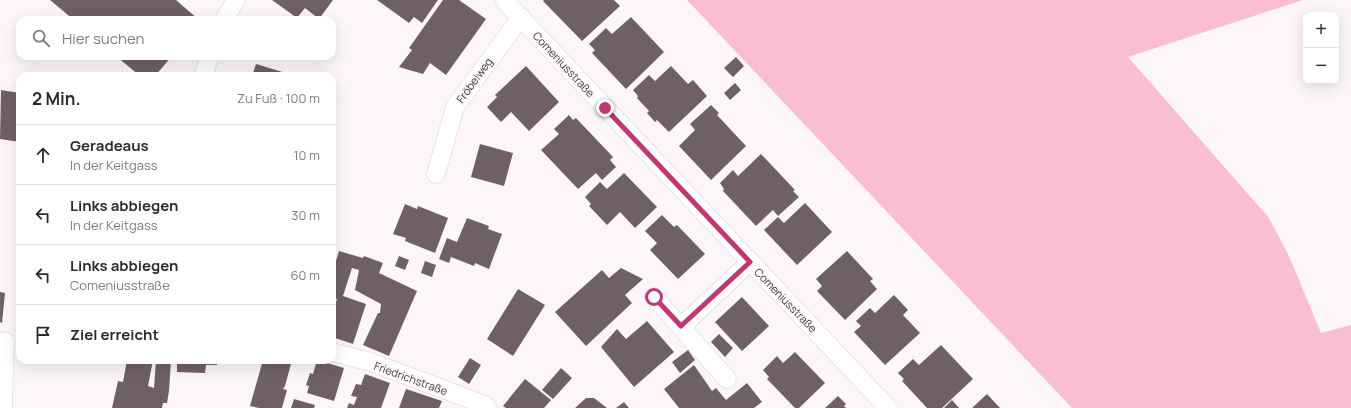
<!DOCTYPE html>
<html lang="de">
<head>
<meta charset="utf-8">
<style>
  :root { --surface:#fff; --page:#f7f7f7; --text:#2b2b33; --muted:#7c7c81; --line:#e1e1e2 }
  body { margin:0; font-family:Manrope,sans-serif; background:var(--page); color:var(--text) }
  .controls { position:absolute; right:12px; top:12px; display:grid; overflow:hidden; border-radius:8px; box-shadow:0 4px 16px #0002 }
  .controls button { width:36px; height:36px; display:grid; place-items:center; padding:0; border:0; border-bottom:1px solid var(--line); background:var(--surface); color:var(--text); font:20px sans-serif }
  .stop { position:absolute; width:12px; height:12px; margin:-9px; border:3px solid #c03772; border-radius:50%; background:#fff }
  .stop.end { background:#c03772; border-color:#fff; box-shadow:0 1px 4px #0008 }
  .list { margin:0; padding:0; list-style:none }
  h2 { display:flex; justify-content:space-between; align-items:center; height:52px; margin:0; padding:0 16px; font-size:17px }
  h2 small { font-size:13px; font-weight:400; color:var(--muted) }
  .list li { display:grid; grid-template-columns:26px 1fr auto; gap:12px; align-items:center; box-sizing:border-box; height:60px; padding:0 16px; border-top:1px solid var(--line) }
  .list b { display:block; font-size:15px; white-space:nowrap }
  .list p { margin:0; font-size:13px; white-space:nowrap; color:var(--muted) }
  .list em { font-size:13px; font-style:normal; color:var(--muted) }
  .icon { flex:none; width:22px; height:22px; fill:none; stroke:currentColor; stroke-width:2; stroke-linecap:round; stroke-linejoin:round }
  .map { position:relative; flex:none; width:1351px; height:408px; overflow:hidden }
  .search { position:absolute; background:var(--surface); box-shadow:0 4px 16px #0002; left:16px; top:16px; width:320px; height:44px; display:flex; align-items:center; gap:10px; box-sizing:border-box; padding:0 14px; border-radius:12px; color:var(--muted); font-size:15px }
  .panel { position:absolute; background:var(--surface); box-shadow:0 4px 16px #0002; left:16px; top:72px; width:320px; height:292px; border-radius:12px }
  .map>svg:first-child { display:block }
  .green { fill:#fabed1 }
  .building { fill:#6f6065 }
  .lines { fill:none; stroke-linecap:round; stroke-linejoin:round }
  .minor-casing { stroke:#dbcbd0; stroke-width:19 }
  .minor { stroke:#fff; stroke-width:18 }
  .route { stroke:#c03772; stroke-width:5 }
  .labels { text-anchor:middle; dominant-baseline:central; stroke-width:4; stroke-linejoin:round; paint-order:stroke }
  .street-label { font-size:11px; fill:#3e383a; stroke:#fdf6f8 }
</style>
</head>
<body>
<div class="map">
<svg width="1351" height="408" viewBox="0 0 1351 408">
  <rect width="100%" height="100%" fill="#fdf6f8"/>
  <path class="green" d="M687,0H1303L1128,57L1269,218L1289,256L1321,333L1351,325V408H1072Z"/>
  <path class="building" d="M50,0H176L199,20H74Z
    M272,0H333L319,19L305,8L297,18Z
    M377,0H438L422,23L414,17L409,23Z
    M443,0H459L486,19L446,75L430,63L423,74L399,67L412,50L409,48Z
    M544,0H614L620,6L582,41L543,1Z
    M631,17L664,52L626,89L592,53L595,50L589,44L606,28L612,34Z
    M116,56H172L155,76H140Z
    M736,57L744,66L733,77L724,68Z
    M256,64L289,74L288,76H252Z
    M526,66L559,102L529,131L511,112L501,122L487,107L497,97L495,95Z
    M671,66L688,84L693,80L707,96L669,132L657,120L655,122L647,113L649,111L637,98L638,96L633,90L649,75L655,81Z
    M735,83L741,90L730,100L724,93Z
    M1,90L20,93V142L0,139Z
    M711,105L719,113L717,115L746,146L711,180L679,146L695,130L690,124Z
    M569,115L573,120L576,118L613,157L610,160L616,167L602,180L596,173L578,189L541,150L559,134L554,129Z
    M480,144L513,153L504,186L471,177Z
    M761,154L795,190L793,191L799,197L778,216L773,210L756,226L723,191L724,189L720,183L733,170L738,176Z
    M624,173L657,207L635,228L620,212L607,225L589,206L591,204L585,197L600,182L607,189Z
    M805,203L832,232L797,265L764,230L778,217L784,223Z
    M405,204L417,209L418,206L448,218L435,253L405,241L406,238L393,234Z
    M662,215L674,227L677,225L705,254L678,279L650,250L657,243L645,231Z
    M467,218L489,226L488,229L502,234L489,269L475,263L474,266L451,257L449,263L439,259L447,238L457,242Z
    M339,251L363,258L364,256L383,263L379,273L417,291L389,356L363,345L378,313H380L381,304L355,290L359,270L352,268L343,296L366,304L353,344L332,337V322L334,315L332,314L337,299L332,297V274Z
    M847,251L873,279L870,281L877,289L845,320L817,291L822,286L816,279Z
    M399,256L409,260L405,270L395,266Z
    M425,261L436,265L432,277L421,273Z
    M621,268L643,279L625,295L632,303L586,346L555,312L602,270L609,278Z
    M518,289L545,305L513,356L487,339Z
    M0,292L5,293L2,323L0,322Z
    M894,295L908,310L903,315L920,333L885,365L854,332L861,326L856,321L870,308L875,313Z
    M742,297L769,326L742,351L715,322Z
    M647,321L674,352L634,387L601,347L617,329L626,339Z
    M719,334L733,348L725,357L711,342Z
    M941,345L973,379L942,408H927L902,381L904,379L898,373L913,359L919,365Z
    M688,350L695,360L680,373L672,362Z
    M795,352L825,383L799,408H795L767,379L769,377L763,370L777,356L783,363Z
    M470,358L481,365L469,384L458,377Z
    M127,360H153L148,386L154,388L156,360H171L169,391L167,403H163L162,408H112L118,381L123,382Z
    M172,360H217V365H206L205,373L177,372V363H172Z
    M263,360H292L285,386L283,389L287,390L282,408H259L250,406Z
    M317,360L344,368L334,401L307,393L309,386L306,385L310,373L313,374Z
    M694,365L712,391L716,388L726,400L747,383L762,402L754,408H679L664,389Z
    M561,368L572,378L553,399L542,390Z
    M365,374L390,383L381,408H347L349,403L354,405L357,397L351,396L356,384L361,385Z
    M525,379L551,400L544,408H506L503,406Z
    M406,389L442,401L439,408H399Z
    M987,394L1000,408H972Z
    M838,396L846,404L844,406L846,408H825Z
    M586,398H594L607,408H575Z
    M294,399L315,405L314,408H291Z
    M952,400L959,408H944Z
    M624,402L629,408H616Z"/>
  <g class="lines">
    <g class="minor-casing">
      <path id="minor" d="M504,0L888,408
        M224,20L236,0
        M203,76L210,56
        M436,174L455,107L521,17
        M654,297L727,379
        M681,327L750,262
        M332,352L371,362L485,405L488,408
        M3,408L5,341"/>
    </g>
    <use href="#minor" class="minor"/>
  </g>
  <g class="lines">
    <path class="route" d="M605,108L750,262L681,326L654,297"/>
  </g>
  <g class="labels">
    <g class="street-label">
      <text transform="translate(564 64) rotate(47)">Comeniusstraße</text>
      <text transform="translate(474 80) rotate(-54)">Fröbelweg</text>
      <text transform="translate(786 300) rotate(46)">Comeniusstraße</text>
      <text transform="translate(411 378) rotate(20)">Friedrichstraße</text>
    </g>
  </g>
</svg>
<div class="controls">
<button>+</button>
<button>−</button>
</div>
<div class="stop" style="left:654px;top:297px"></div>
<div class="stop end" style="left:605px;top:108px"></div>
<div class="search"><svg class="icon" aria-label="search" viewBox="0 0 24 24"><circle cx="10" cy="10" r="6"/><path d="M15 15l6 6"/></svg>Hier suchen</div>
<section class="panel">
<h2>2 Min.<small>Zu Fuß · 100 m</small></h2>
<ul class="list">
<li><svg class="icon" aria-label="ahead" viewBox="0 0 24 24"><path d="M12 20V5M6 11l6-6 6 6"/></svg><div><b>Geradeaus</b><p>In der Keitgass</p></div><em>10 m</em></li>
<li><svg class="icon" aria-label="left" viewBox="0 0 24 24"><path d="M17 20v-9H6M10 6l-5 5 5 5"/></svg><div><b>Links abbiegen</b><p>In der Keitgass</p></div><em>30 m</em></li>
<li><svg class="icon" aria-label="left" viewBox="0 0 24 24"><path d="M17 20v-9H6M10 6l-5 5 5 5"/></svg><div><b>Links abbiegen</b><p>Comeniusstraße</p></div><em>60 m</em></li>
<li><svg class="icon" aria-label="arrive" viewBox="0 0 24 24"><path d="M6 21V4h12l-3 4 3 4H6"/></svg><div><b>Ziel erreicht</b></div></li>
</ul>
</section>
</div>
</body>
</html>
